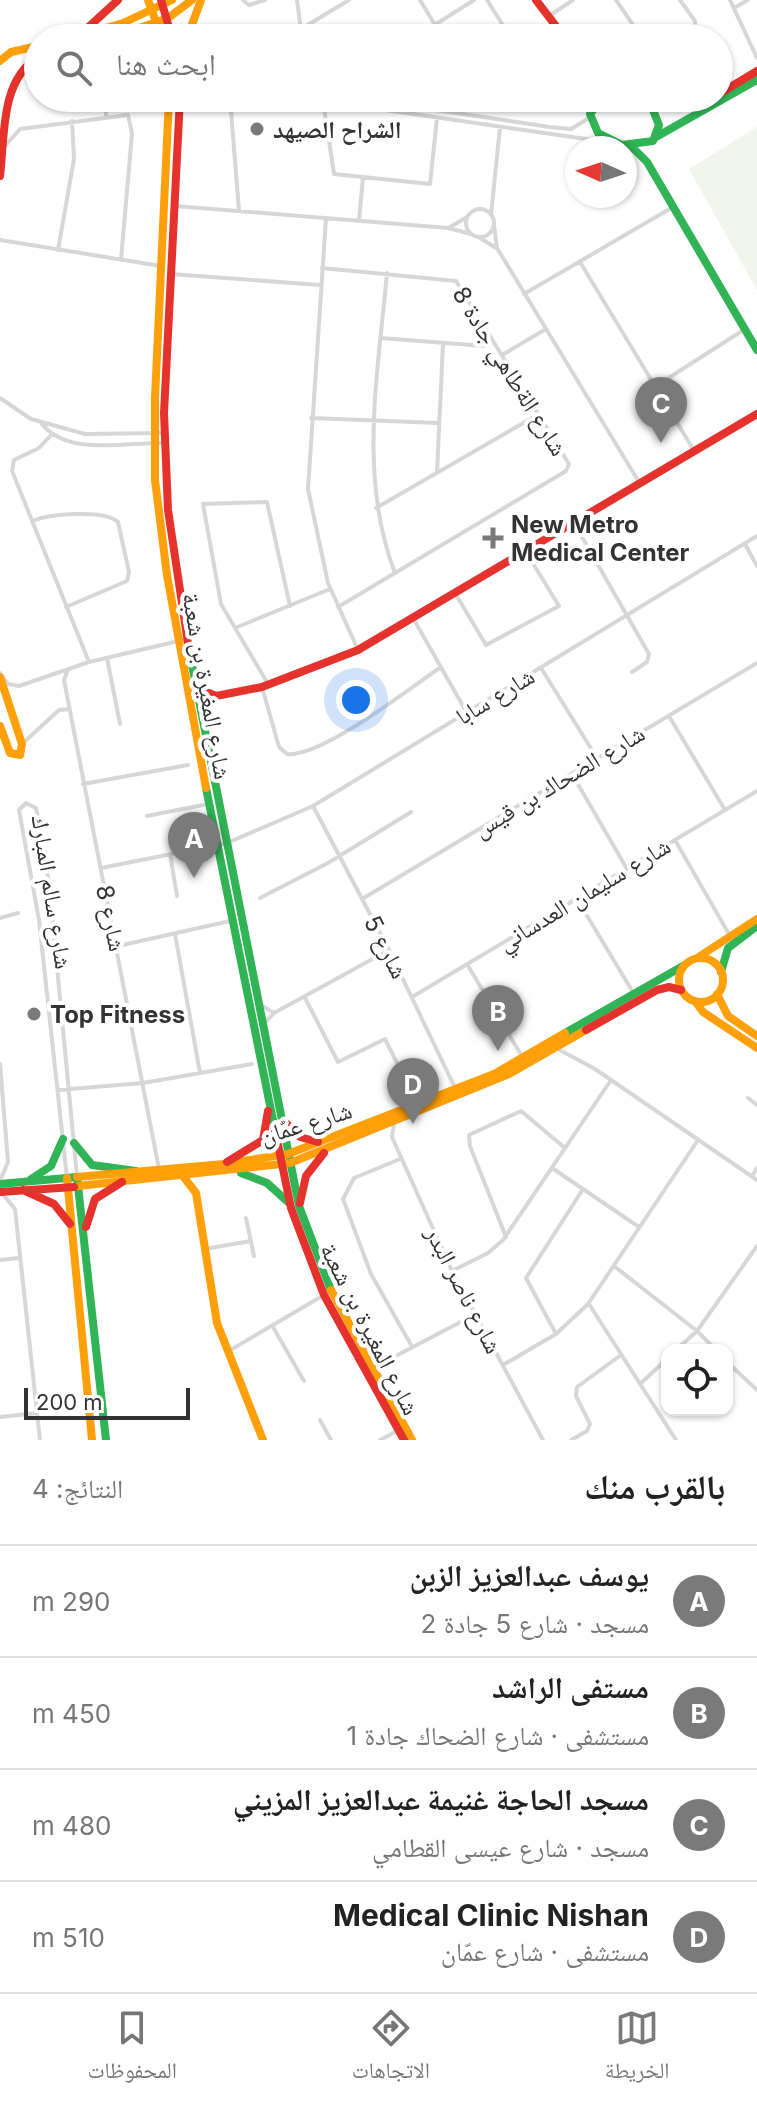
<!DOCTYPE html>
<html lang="ar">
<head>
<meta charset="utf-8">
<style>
  :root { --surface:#fff; --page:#f2f2f2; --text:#222; --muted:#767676; --line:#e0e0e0; --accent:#7a7a7a }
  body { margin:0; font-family:Inter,"Noto Naskh Arabic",sans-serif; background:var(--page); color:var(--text); direction:rtl }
  .controls { position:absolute; right:24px; bottom:24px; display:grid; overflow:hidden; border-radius:16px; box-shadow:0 2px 6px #0004 }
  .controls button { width:72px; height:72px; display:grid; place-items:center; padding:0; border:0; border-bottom:2px solid var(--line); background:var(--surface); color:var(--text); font:40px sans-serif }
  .compass { position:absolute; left:565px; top:136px; width:72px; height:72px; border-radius:50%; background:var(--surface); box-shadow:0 2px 6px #0004; rotate:273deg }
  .scale { position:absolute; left:24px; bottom:20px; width:166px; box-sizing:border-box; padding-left:8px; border:4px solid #333; border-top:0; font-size:22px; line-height:28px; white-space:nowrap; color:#333; -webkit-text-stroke:6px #fff; paint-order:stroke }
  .you { position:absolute; left:356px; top:700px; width:28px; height:28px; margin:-20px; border:6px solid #fff; border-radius:50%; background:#1a73e8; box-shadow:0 0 0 12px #1a73e833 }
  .badge { display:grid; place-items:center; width:52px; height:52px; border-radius:50%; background:var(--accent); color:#fff; font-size:26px; font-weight:700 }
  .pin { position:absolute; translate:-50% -66px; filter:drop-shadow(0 2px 4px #0008) }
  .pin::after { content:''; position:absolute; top:42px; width:28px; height:24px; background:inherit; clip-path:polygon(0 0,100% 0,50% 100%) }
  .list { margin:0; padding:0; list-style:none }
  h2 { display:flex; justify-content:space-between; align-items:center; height:104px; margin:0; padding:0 32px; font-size:34px }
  h2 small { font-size:26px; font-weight:400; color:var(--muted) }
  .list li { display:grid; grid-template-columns:52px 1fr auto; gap:24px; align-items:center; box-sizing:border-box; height:112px; padding:0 32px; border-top:2px solid var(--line) }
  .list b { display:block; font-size:30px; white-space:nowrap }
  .list p { margin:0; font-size:26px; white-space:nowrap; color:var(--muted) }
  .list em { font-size:26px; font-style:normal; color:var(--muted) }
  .icon { flex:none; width:44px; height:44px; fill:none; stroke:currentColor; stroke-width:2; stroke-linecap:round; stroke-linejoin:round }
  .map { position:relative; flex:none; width:757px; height:1440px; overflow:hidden; direction:ltr }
  .search { position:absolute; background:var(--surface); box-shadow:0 2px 6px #0004; left:24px; right:24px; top:24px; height:88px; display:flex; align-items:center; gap:20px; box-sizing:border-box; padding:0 28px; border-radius:44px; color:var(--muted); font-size:30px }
  .sheet { height:552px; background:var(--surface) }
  nav { display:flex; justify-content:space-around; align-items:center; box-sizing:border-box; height:112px; border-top:2px solid var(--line); background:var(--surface); font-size:22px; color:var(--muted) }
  nav a { display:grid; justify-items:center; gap:4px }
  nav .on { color:var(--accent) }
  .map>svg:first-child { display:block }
  .green { fill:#f1f5ed }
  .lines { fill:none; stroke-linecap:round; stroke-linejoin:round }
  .street { stroke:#d7d7d7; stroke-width:4 }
  .fast { stroke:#30b455; stroke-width:8 }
  .slow { stroke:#ff9f0a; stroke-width:8 }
  .jam { stroke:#e5322d; stroke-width:8 }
  .poi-dot { fill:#7a7a7a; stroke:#fff; stroke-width:3 }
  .labels { text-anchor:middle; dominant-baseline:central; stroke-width:8; stroke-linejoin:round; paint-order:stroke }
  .poi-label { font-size:24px; font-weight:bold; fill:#333; stroke:#fff; text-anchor:start }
  .street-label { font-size:24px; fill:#333; stroke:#fff }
</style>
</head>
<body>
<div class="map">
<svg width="757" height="1440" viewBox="0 0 757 1440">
  <rect width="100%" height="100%" fill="#fff"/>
  <path class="green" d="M757,127V290L689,169Z"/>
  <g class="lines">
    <path class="street" d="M243,0L249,5L265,0
      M297,0L302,38
      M420,0L435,25
      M487,0L511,38
      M616,0L642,38
      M680,0L695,21V32L686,38
      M730,0L757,58
      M734,8L748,0
      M549,16L573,0
      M301,29L349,0
      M414,38L474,0
      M538,38L557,27
      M105,98L106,116
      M230,98L239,211
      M302,98L607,142
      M355,98L550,127L571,129L589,118
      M453,98L459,112
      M323,101L334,174L430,184L437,118
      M420,107L436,98
      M4,147L20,129L128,115L132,133L121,260
      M175,206L448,228L471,234
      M466 223a14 14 0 1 1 28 0a14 14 0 1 1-28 0Z
      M491,215L500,127
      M326,218L308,489L328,583L358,650
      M359,221L363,177
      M494,225L497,248L639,482
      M450,227L467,217
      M480,238L496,248
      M0,240L161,266
      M58,250L74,159L72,121
      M580,262L693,449
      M322,268L456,281L569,464L566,471L338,607
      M387,273C378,374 358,477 395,573
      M171,274L320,285
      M524,294L673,207
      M381,338L484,346L493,342
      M502,355L546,329
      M656,386L745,329
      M0,398L31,419L85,434L164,433
      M311,418L438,423
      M41,423C67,457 127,442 164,443
      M52,434L39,448L14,460L12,471L89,662
      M437,473L443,343
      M376,508L539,414
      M32,521C49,514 105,509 118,522L129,572L127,581L66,607
      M574,523L649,654L647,662L632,672
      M745,544L757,566
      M455,593L486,645L559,606L526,552
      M413,618L467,713
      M235,628L330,589
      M107,658L120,724
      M541,668L597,758
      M68,669L64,680L159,1169
      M0,673L8,684L19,686L89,662L187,639
      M268,684L221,604L203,504L267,502L290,606
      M262,687L279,747L287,754C321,758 410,688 441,667
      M669,716L725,810
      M22,744L59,710L69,709
      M572,774L627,869
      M83,784L188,765
      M313,806L389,950L456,1090
      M147,816L208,804
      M675,840L730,936
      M170,854L177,896
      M101,868L227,843L313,806L757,536
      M260,898L328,863L411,812
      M362,899L757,663
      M577,899L634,994
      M0,918L18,913
      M175,934L200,1073
      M118,946L230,921
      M467,964L523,1058
      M412,997L757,791
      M305,998L338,1062L385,1039L417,1103
      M259,1004L274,1013
      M265,1023L274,1013L389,950
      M556,1048L595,1069L757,1180
      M0,1064L8,1162L0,1181
      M58,1090L143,1083L252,1064
      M748,1098L757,1105
      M394,1123L392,1137L452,1271L543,1440
      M400,1159L354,1178L343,1199L371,1274L411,1345
      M552,1168L639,1227
      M752,1176L757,1168
      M67,1178L39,920L19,810L26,803L36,808L49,882L77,1177
      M2,1193L15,1209L40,1440
      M246,1218L254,1256
      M506,1237L470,1146L469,1135L521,1111L565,1148
      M204,1249L251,1241
      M0,1260L19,1258
      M614,1266L697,1331L716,1350
      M452,1271L488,1253L503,1240L611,1080
      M589,1304L676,1440
      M273,1327L304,1381
      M556,1334L526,1278L583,1189
      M676,1350L697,1331L757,1246
      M227,1352L324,1295
      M727,1362L757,1390
      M503,1365L556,1334L588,1304L698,1140
      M367,1371L474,1315
      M640,1384L667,1359
      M0,1417L37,1413
      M320,1420L331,1440
      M380,1440L399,1430
      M571,1440L587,1431L590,1424L576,1396L577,1387L621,1355"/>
    <path class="fast" d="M609,99L637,100L651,105L659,125L653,141L622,145L598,133L590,114L596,106Z
      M656,137L757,80
      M629,144L647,162L757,350
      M189,650L299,1206L331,1290
      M206,788L275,1130
      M721,972L728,948L757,926
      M565,1033L683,966
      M74,1143L92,1165L136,1171
      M241,1173L267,1183L288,1202
      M77,1177L106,1440
      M31,1179L51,1166L63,1139
      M0,1184L77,1177"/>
    <path class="slow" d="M148,0L162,38
      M72,38L123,23L172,0
      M111,38L168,18L192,0
      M187,38L201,0
      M0,61L11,52L38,46
      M169,98L155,398V480L167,575L206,788
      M0,677L22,744L20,755L10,753L0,726
      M700,956L757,919
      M679 980a22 22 0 1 1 44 0a22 22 0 1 1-44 0Z
      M717,994L728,1016L757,1036
      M695,1001L703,1012L757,1048
      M183,1176L196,1193L217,1323L263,1440
      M77,1177L224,1164L288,1154L494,1074L565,1033
      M67,1178L92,1440
      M78,1186L290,1163L509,1074L586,1030
      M331,1290L412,1440"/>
    <path class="jam" d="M161,0L172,38
      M536,0L565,38
      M82,33L118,0
      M719,94L757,71
      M180,98L164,413L168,510L189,650
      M649,103L687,107L712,98
      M0,176C5,135 0,81 38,57
      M197,688L216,696L262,687L358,650L757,414
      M586,1030L657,990L669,987L681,990
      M285,1122L300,1137L318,1142
      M275,1130L291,1208L324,1295L404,1440
      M227,1162L263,1140L268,1111
      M23,1190L54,1204L70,1224
      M0,1192L74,1187
      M300,1203L306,1176L324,1153
      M86,1227L95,1199L122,1182"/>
  </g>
  <g class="poi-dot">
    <circle cx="257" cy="129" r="8"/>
    <path d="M489 526h8v8h8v8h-8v8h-8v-8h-8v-8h8z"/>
    <circle cx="34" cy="1014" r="8"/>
  </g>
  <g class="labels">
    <g class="poi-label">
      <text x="273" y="129">الشراح الصيهد</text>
      <text x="511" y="524">New Metro<tspan x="511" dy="28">Medical Center</tspan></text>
      <text x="50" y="1014">Top Fitness</text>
    </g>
    <g class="street-label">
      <text transform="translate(510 371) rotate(58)">شارع الةطاهي جادة 8</text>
      <text transform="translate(207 686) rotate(80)">شارع المغيرة بن شعبة</text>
      <text transform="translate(495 696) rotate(-31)">شارع سابا</text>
      <text transform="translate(559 781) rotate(-31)">شارع الضحاك بن قيس</text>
      <text transform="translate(52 892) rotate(81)">شارع سالم المبارك</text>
      <text transform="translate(584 894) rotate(-31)">شارع سليمان العدساني</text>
      <text transform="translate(111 918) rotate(78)">شارع 8</text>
      <text transform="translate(386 947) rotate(63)">شارع 5</text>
      <text transform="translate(306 1123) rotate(-17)">شارع عمّان</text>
      <text transform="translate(464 1290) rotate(63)">شارع ناصر البدر</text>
      <text transform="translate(370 1329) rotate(63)">شارع المغيرة بن شعبة</text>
    </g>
  </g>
</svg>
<div class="controls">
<button><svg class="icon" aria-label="locate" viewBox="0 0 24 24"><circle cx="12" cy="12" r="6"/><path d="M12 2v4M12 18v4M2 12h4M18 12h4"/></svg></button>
</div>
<svg class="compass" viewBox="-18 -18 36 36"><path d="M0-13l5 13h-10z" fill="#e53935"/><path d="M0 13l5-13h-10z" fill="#767676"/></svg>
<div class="scale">200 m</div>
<div class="you"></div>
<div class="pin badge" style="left:194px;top:878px">A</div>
<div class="pin badge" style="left:498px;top:1051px">B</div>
<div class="pin badge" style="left:661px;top:443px">C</div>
<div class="pin badge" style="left:413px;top:1124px">D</div>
<div class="search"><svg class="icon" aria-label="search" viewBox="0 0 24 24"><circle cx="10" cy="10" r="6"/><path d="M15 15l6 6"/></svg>ابحث هنا</div>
</div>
<section class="sheet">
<h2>بالقرب منك<small>النتائج: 4</small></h2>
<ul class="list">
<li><span class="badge">A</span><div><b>يوسف عبدالعزيز الزبن</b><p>مسجد · شارع 5 جادة 2</p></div><em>290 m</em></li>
<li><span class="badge">B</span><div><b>مستفى الراشد</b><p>مستشفى · شارع الضحاك جادة 1</p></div><em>450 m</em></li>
<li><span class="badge">C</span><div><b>مسجد الحاجة غنيمة عبدالعزيز المزيني</b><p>مسجد · شارع عيسى القطامي</p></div><em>480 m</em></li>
<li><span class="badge">D</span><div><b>Medical Clinic Nishan</b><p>مستشفى · شارع عمّان</p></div><em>510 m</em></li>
</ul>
</section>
<nav>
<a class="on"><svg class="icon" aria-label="map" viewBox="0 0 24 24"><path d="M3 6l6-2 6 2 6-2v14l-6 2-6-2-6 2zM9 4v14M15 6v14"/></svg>الخريطة</a>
<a><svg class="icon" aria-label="directions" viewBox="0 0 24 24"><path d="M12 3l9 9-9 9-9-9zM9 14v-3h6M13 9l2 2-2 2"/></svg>الاتجاهات</a>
<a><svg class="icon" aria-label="saved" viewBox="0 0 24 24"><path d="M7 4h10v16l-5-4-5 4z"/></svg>المحفوظات</a>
</nav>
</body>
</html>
